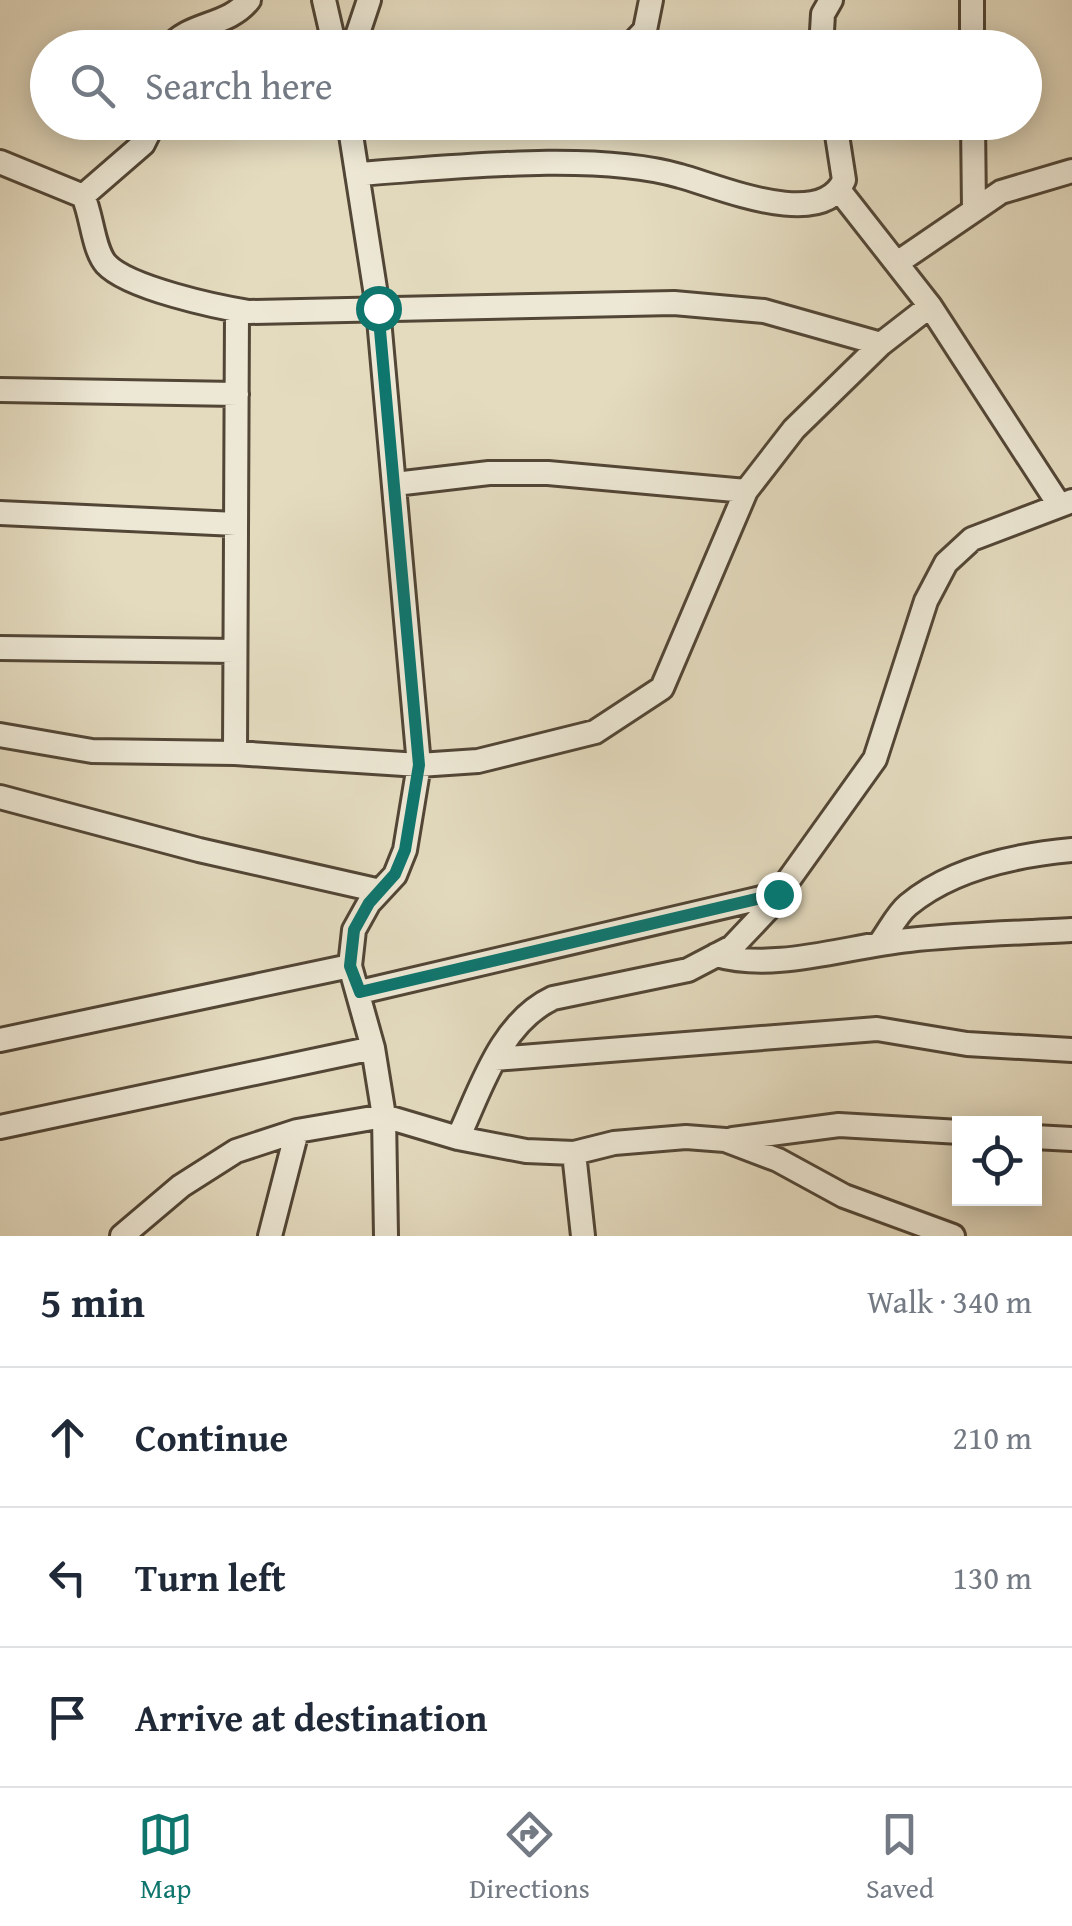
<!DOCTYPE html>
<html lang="en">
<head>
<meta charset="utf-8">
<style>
  :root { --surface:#fff; --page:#f6f6f7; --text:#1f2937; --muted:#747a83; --line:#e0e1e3; --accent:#0f766e }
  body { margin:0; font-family:"Gentium Book Plus",serif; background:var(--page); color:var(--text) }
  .controls { position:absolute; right:30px; bottom:30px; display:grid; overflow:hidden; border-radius:0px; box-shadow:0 5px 25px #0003 }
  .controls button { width:90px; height:90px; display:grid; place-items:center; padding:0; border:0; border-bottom:2px solid var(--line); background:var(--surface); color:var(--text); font:50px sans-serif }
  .stop { position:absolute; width:30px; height:30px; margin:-22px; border:8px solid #0f766e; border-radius:50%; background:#fff }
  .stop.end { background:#0f766e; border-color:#fff; box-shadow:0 2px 10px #0008 }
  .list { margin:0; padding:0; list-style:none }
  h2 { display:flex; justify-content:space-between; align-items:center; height:130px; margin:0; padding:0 40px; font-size:42px }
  h2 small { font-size:32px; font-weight:400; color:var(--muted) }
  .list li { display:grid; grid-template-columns:65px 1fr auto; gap:30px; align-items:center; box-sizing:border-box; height:140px; padding:0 40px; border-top:2px solid var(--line) }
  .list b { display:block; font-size:38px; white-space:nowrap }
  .list em { font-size:32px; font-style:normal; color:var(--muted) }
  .icon { flex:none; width:55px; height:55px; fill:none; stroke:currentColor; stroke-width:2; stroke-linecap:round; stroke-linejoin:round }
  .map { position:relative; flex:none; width:1072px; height:1236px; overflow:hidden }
  .search { position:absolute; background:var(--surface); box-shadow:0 5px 25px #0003; left:30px; right:30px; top:30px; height:110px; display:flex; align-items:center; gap:25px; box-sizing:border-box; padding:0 35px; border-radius:55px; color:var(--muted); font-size:38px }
  .sheet { height:550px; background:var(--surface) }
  nav { display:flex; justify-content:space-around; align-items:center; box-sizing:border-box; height:140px; border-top:2px solid var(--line); background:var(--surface); font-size:28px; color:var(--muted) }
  nav a { display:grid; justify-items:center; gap:5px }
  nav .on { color:var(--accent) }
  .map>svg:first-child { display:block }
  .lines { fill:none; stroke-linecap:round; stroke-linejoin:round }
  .minor-casing { stroke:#524636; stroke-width:28 }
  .minor { stroke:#ede8d5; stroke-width:22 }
  .route { stroke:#0f766e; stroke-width:12 }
</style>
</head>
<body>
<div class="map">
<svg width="1072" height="1236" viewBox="0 0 1072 1236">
  <rect width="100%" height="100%" fill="#e4dbbf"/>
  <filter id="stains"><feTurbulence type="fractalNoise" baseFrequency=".002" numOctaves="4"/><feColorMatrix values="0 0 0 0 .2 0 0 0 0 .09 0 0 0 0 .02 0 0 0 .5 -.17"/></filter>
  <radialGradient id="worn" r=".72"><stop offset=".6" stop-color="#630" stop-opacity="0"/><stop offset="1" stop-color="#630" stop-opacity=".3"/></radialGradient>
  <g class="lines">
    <g class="minor-casing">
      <path id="minor" d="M324,0L335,48
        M972,0V48
        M353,46L478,48
        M169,48C189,22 228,27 249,0
        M353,48L369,0
        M628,48L645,30L651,0
        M821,48L823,14L831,0
        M349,122L378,308L419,765L405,850L395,875L369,903L354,930L350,966L373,1048L384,1116L386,1236
        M973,122L974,210
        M0,162L83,196C92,215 93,249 106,264C128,288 217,307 249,312L674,303L764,311L881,344
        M357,174C448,168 594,151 680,176C718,186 822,232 844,180L835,122
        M839,190L930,306L1058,503
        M83,196L143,144L154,122
        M897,263L1001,192L1072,171
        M0,390L237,394
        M395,484L489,473H548L746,491
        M0,513L236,524
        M0,648L235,651
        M0,735L92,751L235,753L419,765L478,761L595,732L662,688L746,491L794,429L881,344L930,306
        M235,753L237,310
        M0,797L199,850L380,891
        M880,943C889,931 897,914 908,905C951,869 1017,855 1072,850
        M716,955C776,972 847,946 909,940C963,934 1018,933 1072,930
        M360,992L778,894
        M0,1040L350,966
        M495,1059L877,1029L967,1044L1072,1050
        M0,1127L373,1048
        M1034,1137L1072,1139
        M458,1138C481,1089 500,1023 553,998L688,970L732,947L767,910L875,759L926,601L946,563L972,539L1072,501
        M733,1139L839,1125L960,1132
        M574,1153L583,1236
        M122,1236L181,1186L236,1151L297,1131L384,1116L458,1138L526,1151L574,1153L614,1143L686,1137L725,1140L778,1160L844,1196L953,1236
        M270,1236L297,1131"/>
    </g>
    <use href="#minor" class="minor"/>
  </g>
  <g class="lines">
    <path class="route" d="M378,308L419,765L405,850L395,874L369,903L354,930L350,966L360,992L778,894"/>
  </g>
  <rect width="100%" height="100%" filter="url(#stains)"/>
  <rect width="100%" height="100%" fill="url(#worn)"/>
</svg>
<div class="controls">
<button><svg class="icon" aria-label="locate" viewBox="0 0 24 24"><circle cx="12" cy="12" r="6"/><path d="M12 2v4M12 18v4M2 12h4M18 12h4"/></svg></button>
</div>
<div class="stop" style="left:378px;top:308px"></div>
<div class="stop end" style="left:778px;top:894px"></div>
<div class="search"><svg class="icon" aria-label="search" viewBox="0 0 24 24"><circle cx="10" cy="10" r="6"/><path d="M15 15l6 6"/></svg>Search here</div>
</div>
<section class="sheet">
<h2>5 min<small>Walk · 340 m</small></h2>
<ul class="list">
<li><svg class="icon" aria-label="ahead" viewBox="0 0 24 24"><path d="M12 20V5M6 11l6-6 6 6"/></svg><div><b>Continue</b></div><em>210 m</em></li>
<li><svg class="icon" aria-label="left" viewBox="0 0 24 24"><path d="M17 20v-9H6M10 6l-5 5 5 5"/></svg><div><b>Turn left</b></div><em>130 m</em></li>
<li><svg class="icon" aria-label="arrive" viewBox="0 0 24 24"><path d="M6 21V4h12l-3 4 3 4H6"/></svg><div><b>Arrive at destination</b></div></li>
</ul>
</section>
<nav>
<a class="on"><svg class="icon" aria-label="map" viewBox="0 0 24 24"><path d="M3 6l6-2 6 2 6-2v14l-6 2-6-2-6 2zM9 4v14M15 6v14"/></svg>Map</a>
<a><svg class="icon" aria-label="directions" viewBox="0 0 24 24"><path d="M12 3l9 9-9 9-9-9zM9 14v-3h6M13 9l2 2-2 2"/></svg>Directions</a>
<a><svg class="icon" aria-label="saved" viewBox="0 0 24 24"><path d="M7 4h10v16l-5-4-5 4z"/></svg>Saved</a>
</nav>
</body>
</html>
